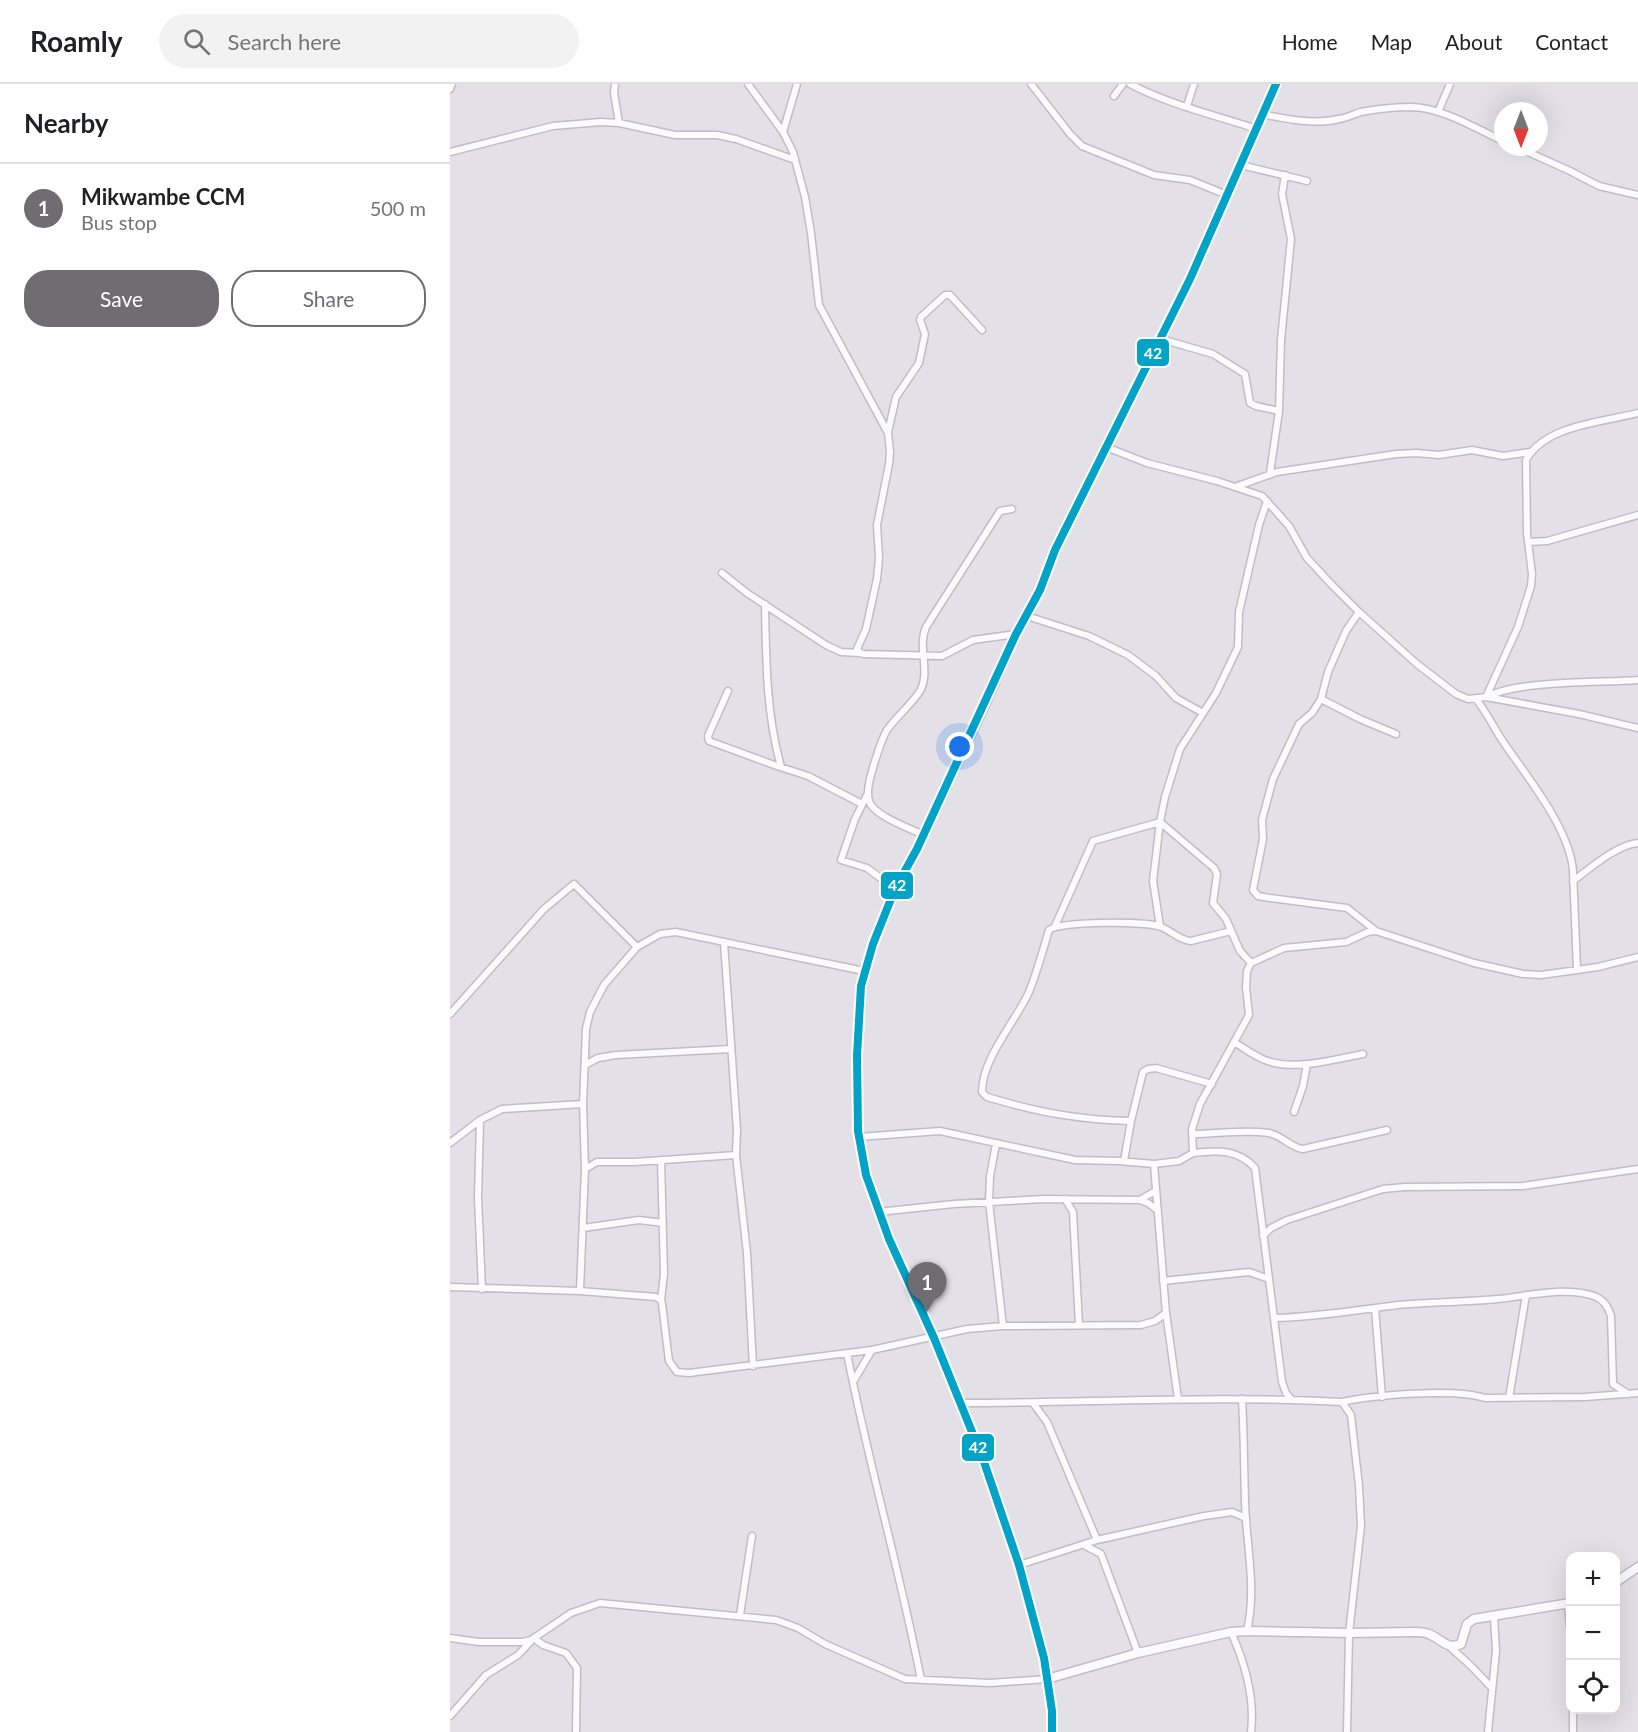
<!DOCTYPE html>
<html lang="en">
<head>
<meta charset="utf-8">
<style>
  :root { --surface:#fff; --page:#f2f2f2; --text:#202124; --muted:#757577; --line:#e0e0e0; --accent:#6f6c72 }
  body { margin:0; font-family:Lato,sans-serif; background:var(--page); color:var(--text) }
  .controls { position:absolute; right:18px; bottom:18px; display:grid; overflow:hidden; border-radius:12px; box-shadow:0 6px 24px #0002 }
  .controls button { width:54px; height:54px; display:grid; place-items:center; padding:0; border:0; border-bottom:2px solid var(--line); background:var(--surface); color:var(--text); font:30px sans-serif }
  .compass { position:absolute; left:1044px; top:18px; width:54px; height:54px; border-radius:50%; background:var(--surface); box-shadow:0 6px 24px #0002; rotate:180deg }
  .you { position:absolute; left:510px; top:663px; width:21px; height:21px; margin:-15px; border:4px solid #fff; border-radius:50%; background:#1a73e8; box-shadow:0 0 0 9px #1a73e833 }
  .badge { display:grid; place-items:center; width:39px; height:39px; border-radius:50%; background:var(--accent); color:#fff; font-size:20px; font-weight:700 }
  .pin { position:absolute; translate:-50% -50px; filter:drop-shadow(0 2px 3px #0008) }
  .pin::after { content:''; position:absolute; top:32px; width:21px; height:18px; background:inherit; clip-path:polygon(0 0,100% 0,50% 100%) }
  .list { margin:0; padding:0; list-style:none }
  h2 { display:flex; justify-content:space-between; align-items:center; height:78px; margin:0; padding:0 24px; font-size:26px }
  h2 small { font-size:20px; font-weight:400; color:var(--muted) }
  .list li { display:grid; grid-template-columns:39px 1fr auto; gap:18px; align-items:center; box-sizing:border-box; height:90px; padding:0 24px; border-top:2px solid var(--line) }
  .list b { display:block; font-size:22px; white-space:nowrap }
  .list p { margin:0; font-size:20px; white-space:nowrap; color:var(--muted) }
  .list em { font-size:20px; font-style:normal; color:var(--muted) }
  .actions { display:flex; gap:12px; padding:18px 24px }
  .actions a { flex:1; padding:14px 0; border:2px solid var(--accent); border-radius:24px; text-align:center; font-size:21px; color:var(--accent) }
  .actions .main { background:var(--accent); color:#fff }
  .icon { flex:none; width:33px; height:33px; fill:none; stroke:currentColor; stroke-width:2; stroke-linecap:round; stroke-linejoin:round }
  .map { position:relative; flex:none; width:1188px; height:1648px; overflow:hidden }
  header { display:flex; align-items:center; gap:36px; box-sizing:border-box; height:84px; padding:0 30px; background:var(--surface); border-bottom:2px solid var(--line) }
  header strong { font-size:28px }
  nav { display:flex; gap:33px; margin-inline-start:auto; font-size:21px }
  .search { width:420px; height:54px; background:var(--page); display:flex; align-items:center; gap:15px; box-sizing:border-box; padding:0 21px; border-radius:33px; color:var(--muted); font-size:22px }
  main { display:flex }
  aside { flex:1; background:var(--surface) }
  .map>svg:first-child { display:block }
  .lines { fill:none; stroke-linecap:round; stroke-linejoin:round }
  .street-casing { stroke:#c0bec4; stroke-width:9 }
  .secondary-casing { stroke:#c0bec4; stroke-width:11 }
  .street { stroke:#fbfafc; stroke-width:6 }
  .secondary { stroke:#fbfafc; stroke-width:8 }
  .bus-1-casing { stroke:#fff; stroke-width:12 }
  .bus-1 { stroke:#02a3c6; stroke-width:8 }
  .line-badge { stroke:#fff; stroke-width:2 }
  .badge-label { font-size:16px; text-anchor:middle; font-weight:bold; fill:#fff }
</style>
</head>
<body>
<header>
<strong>Roamly</strong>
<div class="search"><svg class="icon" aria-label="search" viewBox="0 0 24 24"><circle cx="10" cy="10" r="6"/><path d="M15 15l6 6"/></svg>Search here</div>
<nav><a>Home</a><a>Map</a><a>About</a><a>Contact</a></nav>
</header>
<main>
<aside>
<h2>Nearby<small></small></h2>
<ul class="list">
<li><span class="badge">1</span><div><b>Mikwambe CCM</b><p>Bus stop</p></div><em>500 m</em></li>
</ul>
<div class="actions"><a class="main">Save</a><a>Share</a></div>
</aside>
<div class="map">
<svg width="1188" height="1648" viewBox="0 0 1188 1648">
  <rect width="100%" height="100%" fill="#e3e0e8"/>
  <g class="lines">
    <g class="street-casing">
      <path id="street" d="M165,0L164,9L169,39
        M298,0L333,48L343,68L355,113L361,149L369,221L438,349L440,367L439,380L427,441L429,474L427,495L416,545L407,565L410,569L414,570L492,572L523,556L566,550
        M581,0L620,50L632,62L704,91L740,96L777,111
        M680,0C720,21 765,31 807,45
        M0,5L2,0
        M664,12L673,0
        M737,22L744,0
        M988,28L1000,0
        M811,30C836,35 864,41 889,35C897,34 904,30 911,28C927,25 946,23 962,23C993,24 1025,44 1053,57
        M333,48L347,0
        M1067,63L1120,87L1149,102L1188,111
        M0,68L103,42L151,38L169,39L225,51H267L286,55L345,76
        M791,81L857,97
        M711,255L763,270L795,290L800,319L806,322L829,327
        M438,348L446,313L469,279L475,250L470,236L471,233L495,211H500L532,246
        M656,363L697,379L767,397L812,412L839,442L857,474L882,501L909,528L967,580L1006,610L1018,615L1036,613L1129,630L1188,644
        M820,389L829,327L831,256L841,155L832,110L835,91
        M785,403L827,388L946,370L966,369L989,371L1022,366L1053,372L1080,368
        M1078,458L1097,457L1188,431
        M272,489L297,509L376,561L391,568L410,569
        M315,520C316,575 316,629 331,683
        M909,528L896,547L878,588L871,615L862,629L849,640L823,695L812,736L813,755L803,806L808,812L820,814L897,824L926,847
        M577,532L639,552L678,571L706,592L726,614L753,629
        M278,607L258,652L259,657L324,681L358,692L412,720
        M1036,613L1068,543L1081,502L1082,490L1077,449L1076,376C1095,341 1153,338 1188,329
        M1037,613C1068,596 1149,599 1188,596
        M871,615L910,635L946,650
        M1026,615C1038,630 1045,647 1056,662C1079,695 1120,746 1123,787L1127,885
        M418,709L405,735L391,776L417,784L445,805
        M473,751C460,744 430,734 421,721C419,718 418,712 418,708C418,696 431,656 437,646C447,632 461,621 470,607C481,587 467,564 476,543L550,427L562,425
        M1123,797C1139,785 1168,760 1188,759
        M605,842L643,757L710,738L764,784L767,790L763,819L776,835L790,867L801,879
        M710,842L703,797L710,738L715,713L730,665L766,609L788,563L789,528L809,441L817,417
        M274,858L287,1046L286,1071L297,1169L303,1282
        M0,930L94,825L124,800L187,863
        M784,958C796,965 808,975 821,978C848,986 886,975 913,970
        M135,981L148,974L166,971L281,965
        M844,1028L853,1002L857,980
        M30,1036L28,1114L32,1205
        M681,1037C632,1036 592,1029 544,1015L537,1013L532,1008C532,974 566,937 579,908C587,888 593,866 599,846C609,837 698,837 711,843C722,847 729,856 741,857L781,847
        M742,1050C768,1050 793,1045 819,1049C833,1052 841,1064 853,1065L937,1046
        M409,1053L490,1047L625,1076L669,1077L704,1080L729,1077L743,1069L742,1045L750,1020L799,931L796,903L797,887L801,879L834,864L896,858L918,848L926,847L1024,879L1073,890L1091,891L1148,883L1188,873
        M0,1059L30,1036L52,1025L133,1020
        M546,1060L540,1092L539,1118L553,1242
        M743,1069C767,1066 788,1065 805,1084L832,1298L836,1309L841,1315
        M674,1077L681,1037L693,988L698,985L706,984L762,1000
        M704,1080L716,1229L728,1315
        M135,1085L147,1078H184L286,1071
        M615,1115L623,1128L629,1241
        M690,1116L705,1107
        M428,1128L504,1120L594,1115L690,1116L698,1119L707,1126
        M133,1144L189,1136L213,1139
        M813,1152L821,1144L837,1136L933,1105L955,1103L1073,1102L1188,1085
        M713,1197L799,1188L819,1195
        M0,1203L130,1207L206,1213L211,1216L212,1220L219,1277L227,1288L239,1289L422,1266L517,1245L553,1242L691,1241L705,1237L716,1229
        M130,1207L135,1085L133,1020L136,945L140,928L154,901L187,863L210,850L226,848L414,887
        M211,1216L214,1190L211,1076
        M925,1224L932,1313
        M825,1234C866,1233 907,1226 948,1221C981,1218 1015,1218 1048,1215C1079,1212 1114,1202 1144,1212C1153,1215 1158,1222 1161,1232L1163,1300L1178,1310
        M397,1269C418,1379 450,1486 471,1596
        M403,1298L422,1266
        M1059,1314L1076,1211
        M792,1315C794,1349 794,1383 795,1417C796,1460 807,1504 797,1547
        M892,1318C924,1311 1005,1304 1035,1314L1135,1313L1188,1309
        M509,1319C637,1319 765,1311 892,1318L901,1331L909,1402L911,1442L899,1549L897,1648
        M583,1319L597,1338L647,1456
        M634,1461L651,1470L688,1569
        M569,1481L647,1456L754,1432L782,1428L796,1434
        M1118,1520L1120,1542
        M290,1531L302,1452
        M781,1548C795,1579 805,1615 801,1648
        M0,1554L29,1558H73L81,1556L121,1529L150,1519L326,1536L348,1544L375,1560L455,1595L540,1599L597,1595
        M85,1555L93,1561L116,1569L127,1584L126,1648
        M999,1562L1021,1582L1042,1604
        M0,1632L36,1591L68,1571L81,1557
        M1038,1648L1046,1567L1044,1532
        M1123,1648V1626"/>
    </g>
    <g class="secondary-casing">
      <path id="secondary" d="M1166,1498L1188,1483
        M597,1595L688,1569L781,1548L797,1547L899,1549L965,1548C971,1548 976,1548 981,1551C992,1556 998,1566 1011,1560L1017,1540L1024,1535L1120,1519
        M602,1648V1627L594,1574L569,1481L533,1375L484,1254L439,1155L416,1091L408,1047L407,972L411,902L423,860L445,805L467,765L534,623L566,550L590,506L605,466L740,195L826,0"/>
    </g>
    <use href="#street" class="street"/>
    <use href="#secondary" class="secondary"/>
    <g class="bus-1-casing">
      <path id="bus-1" d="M602,1648V1627L594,1574L569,1481L533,1375L484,1254L439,1155L416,1091L408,1047L407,972L411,902L423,860L445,805L467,765L566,550L590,506L605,466L740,195L826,0"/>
    </g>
    <use href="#bus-1" class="bus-1"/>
  </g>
  <g class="line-badge">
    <rect x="686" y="254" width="34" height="29" rx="6" fill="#02a3c6"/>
    <rect x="430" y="787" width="34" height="29" rx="6" fill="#02a3c6"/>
    <rect x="511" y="1349" width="34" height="29" rx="6" fill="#02a3c6"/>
  </g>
  <g class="badge-label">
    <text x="703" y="275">42</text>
    <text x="447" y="807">42</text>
    <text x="528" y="1369">42</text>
  </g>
</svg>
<div class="controls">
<button>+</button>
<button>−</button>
<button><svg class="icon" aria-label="locate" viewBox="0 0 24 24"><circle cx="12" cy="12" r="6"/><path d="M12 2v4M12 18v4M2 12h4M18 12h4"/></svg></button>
</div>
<svg class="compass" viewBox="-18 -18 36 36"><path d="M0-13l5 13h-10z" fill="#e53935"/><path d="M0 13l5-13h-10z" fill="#757577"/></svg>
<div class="you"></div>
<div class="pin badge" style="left:477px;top:1228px">1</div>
</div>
</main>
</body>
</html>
